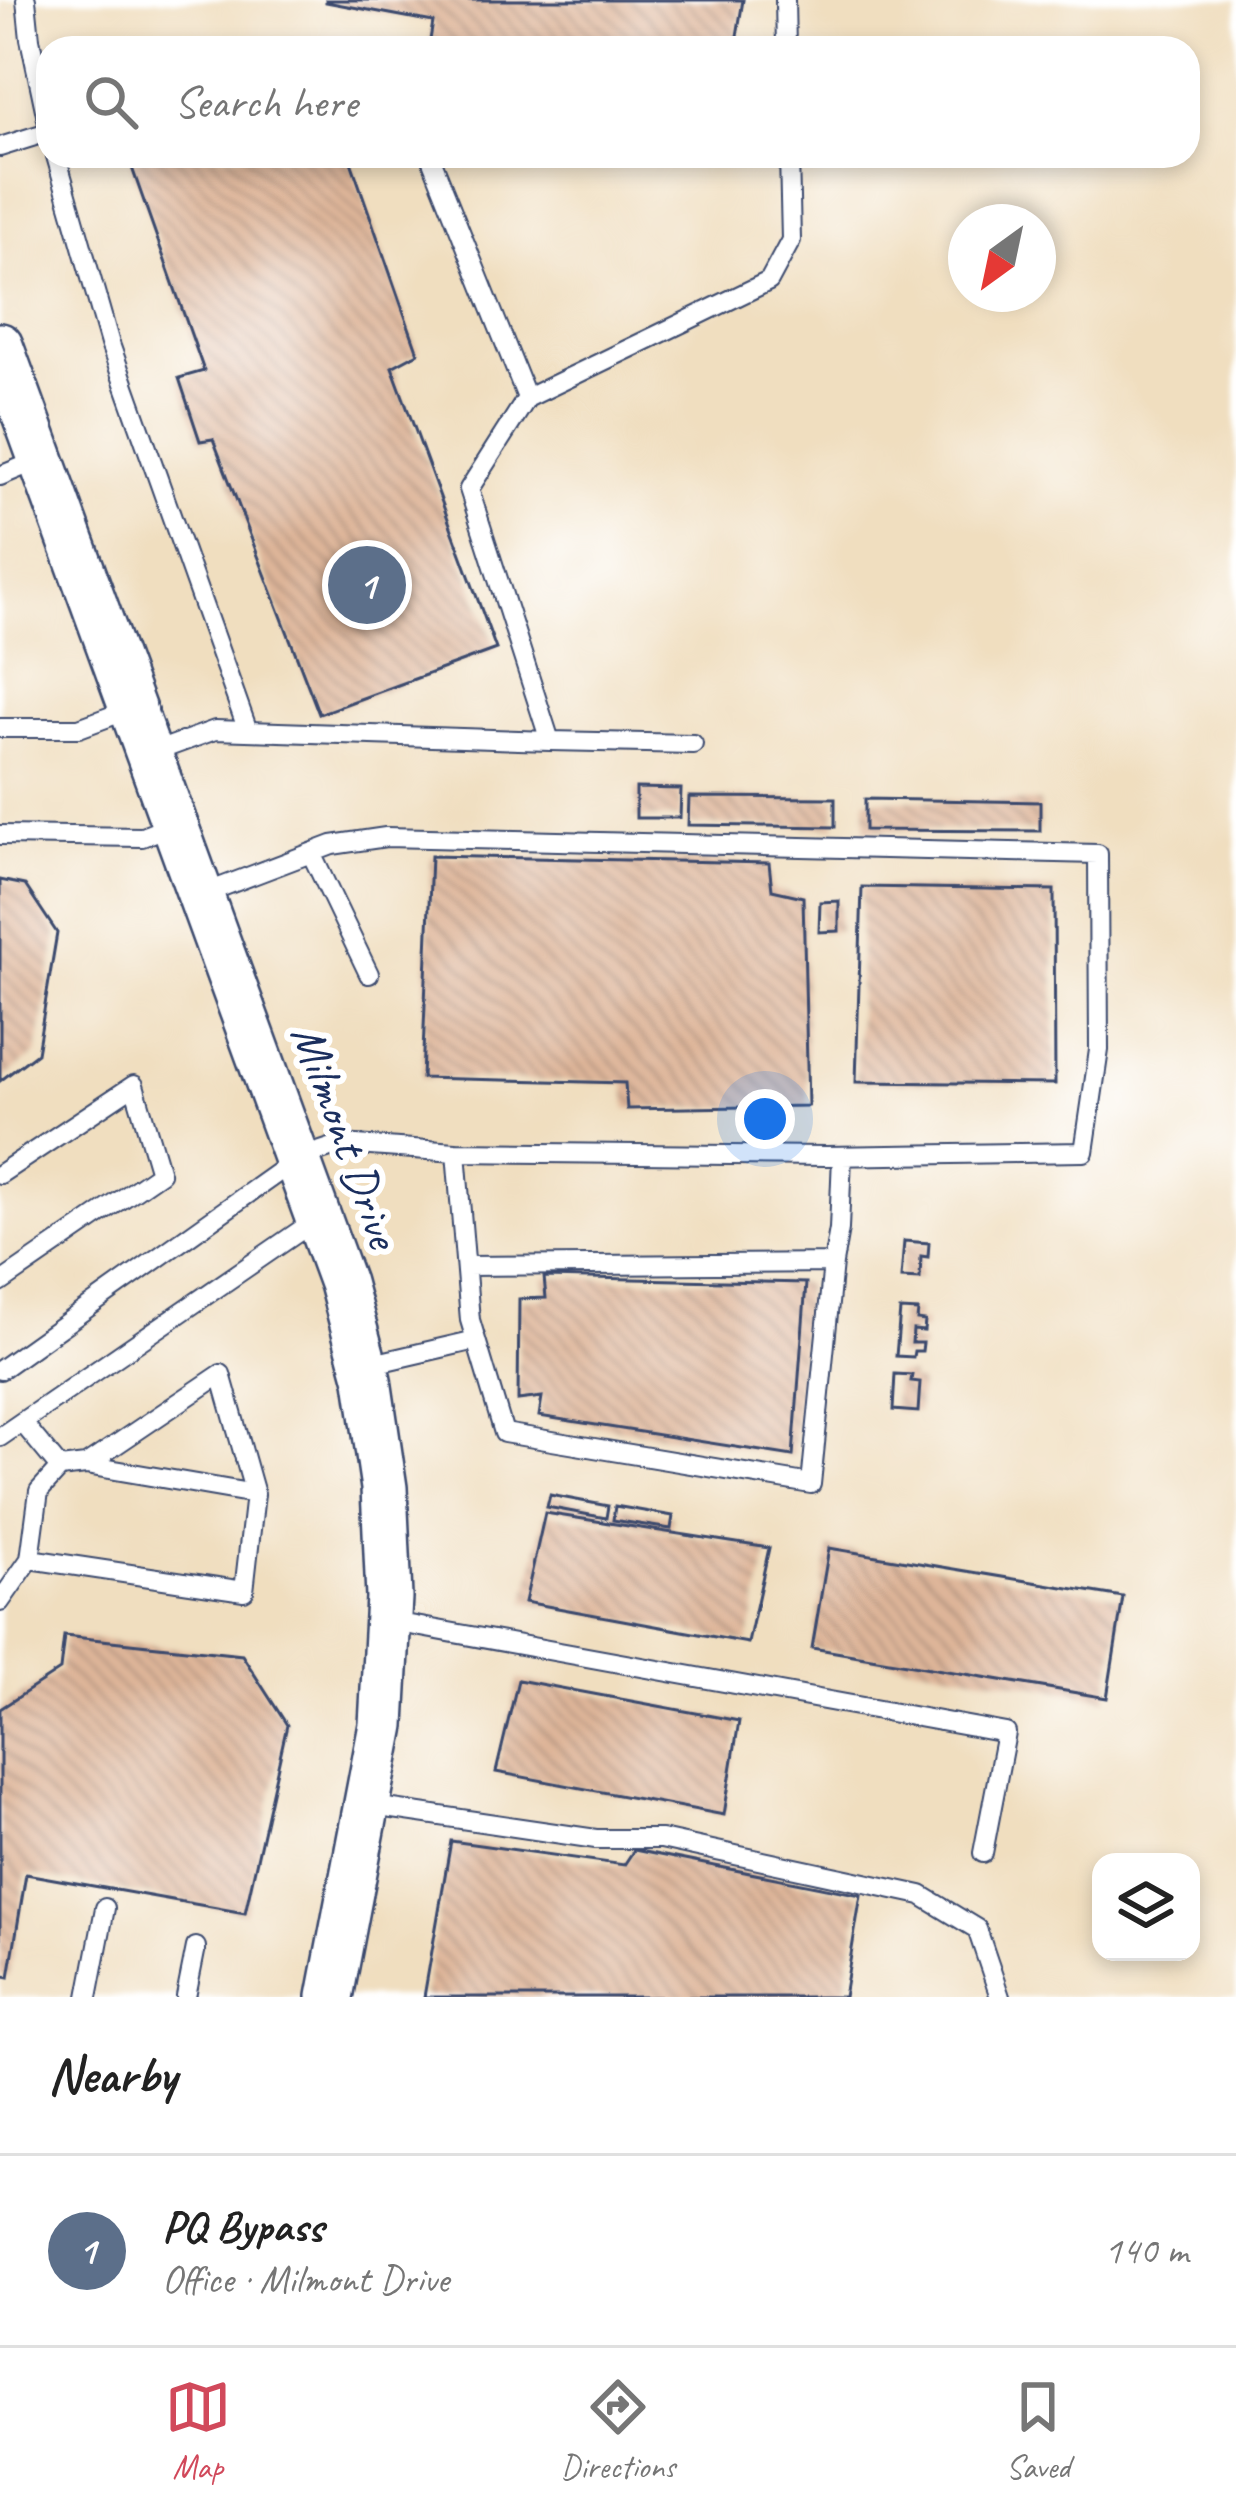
<!DOCTYPE html>
<html lang="en">
<head>
<meta charset="utf-8">
<style>
  :root { --surface:#fff; --page:#f2f2f2; --text:#222; --muted:#767676; --line:#e0e0e0; --accent:#d1495b }
  body { margin:0; font-family:Caveat,sans-serif; background:var(--page); color:var(--text) }
  .controls { position:absolute; right:36px; bottom:36px; display:grid; overflow:hidden; border-radius:24px; box-shadow:0 6px 18px #0003 }
  .controls button { width:108px; height:108px; display:grid; place-items:center; padding:0; border:0; border-bottom:3px solid var(--line); background:var(--surface); color:var(--text); font:60px sans-serif }
  .compass { position:absolute; left:948px; top:204px; width:108px; height:108px; border-radius:50%; background:var(--surface); box-shadow:0 6px 18px #0003; rotate:213deg }
  .you { position:absolute; left:765px; top:1119px; width:42px; height:42px; margin:-30px; border:9px solid #fff; border-radius:50%; background:#1a73e8; box-shadow:0 0 0 18px #1a73e833 }
  .badge { display:grid; place-items:center; width:78px; height:78px; border-radius:50%; background:var(--accent); color:#fff; font-size:39px; font-weight:700 }
  .pin { position:absolute; translate:-50% -50%; border:6px solid #fff; box-shadow:0 3px 12px #0006 }
  .list { margin:0; padding:0; list-style:none }
  h2 { display:flex; justify-content:space-between; align-items:center; height:156px; margin:0; padding:0 48px; font-size:51px }
  h2 small { font-size:39px; font-weight:400; color:var(--muted) }
  .list li { display:grid; grid-template-columns:78px 1fr auto; gap:36px; align-items:center; box-sizing:border-box; height:192px; padding:0 48px; border-top:3px solid var(--line) }
  .list b { display:block; font-size:45px; white-space:nowrap }
  .list p { margin:0; font-size:39px; white-space:nowrap; color:var(--muted) }
  .list em { font-size:39px; font-style:normal; color:var(--muted) }
  .icon { flex:none; width:66px; height:66px; fill:none; stroke:currentColor; stroke-width:2; stroke-linecap:round; stroke-linejoin:round }
  .map { position:relative; flex:none; width:1236px; height:1997px; overflow:hidden }
  .search { position:absolute; background:var(--surface); box-shadow:0 6px 18px #0003; left:36px; right:36px; top:36px; height:132px; display:flex; align-items:center; gap:30px; box-sizing:border-box; padding:0 42px; border-radius:36px; color:var(--muted); font-size:45px }
  .sheet { height:348px; background:var(--surface) }
  nav { display:flex; justify-content:space-around; align-items:center; box-sizing:border-box; height:168px; border-top:3px solid var(--line); background:var(--surface); font-size:33px; color:var(--muted) }
  nav a { display:grid; justify-items:center; gap:6px }
  nav .on { color:var(--accent) }
  .map>svg:first-child { display:block }
  .building { fill:url(#building-back-hatch) }
  .lines { fill:none; stroke-linecap:round; stroke-linejoin:round }
  .service-casing { stroke:#3b496d; stroke-width:22 }
  .tertiary-casing { stroke:#3b496d; stroke-width:50 }
  .service { stroke:#fff; stroke-width:18 }
  .tertiary { stroke:#fff; stroke-width:45 }
  .labels { text-anchor:middle; dominant-baseline:central; stroke-width:12; stroke-linejoin:round; paint-order:stroke }
  .street-label { font-size:48px; fill:#1b2f5e; stroke:#fff }
</style>
</head>
<body>
<div class="map">
<svg width="1236" height="1997" viewBox="0 0 1236 1997">
  <defs>
    <pattern id="building-back-hatch" width="6" height="6" patternUnits="userSpaceOnUse" patternTransform="scale(3)"><rect width="6" height="6" fill="#deb599"/><path d="M-1 5l2 2M0 0l6 6M5-1l2 2" fill="none" stroke="#b39480"/></pattern>
  </defs>
  <rect width="100%" height="100%" fill="#fff"/>
  <filter id="ink" filterUnits="userSpaceOnUse"><feTurbulence type="fractalNoise" baseFrequency=".00833" numOctaves="2"/><feDisplacementMap in="SourceGraphic" scale="24" xChannelSelector="R" yChannelSelector="G"/><feConvolveMatrix kernelMatrix="1 2 1 2 8 2 1 2 1" color-interpolation-filters="sRGB"/></filter>
  <filter id="wash" filterUnits="userSpaceOnUse"><feTurbulence type="fractalNoise" baseFrequency=".004" numOctaves="4" result="noise"/><feDisplacementMap in="SourceGraphic" scale="48" xChannelSelector="R" yChannelSelector="G"/><feGaussianBlur stdDeviation="2.7" result="paint"/><feColorMatrix in="noise" values="0 0 0 0 0 0 0 0 0 0 0 0 0 0 0 0 0 1.4 0 .05"/><feComposite in="paint" operator="in"/></filter>
  <g filter="url(#wash)">
    <rect width="100%" height="100%" fill="#f0debf"/>
    <g id="blocks">
      <path class="building" d="M326,0H743L735,48H473L430,40L433,22L326,2Z
        M144,156H349L418,353L392,367L496,649L319,714L213,439L200,441L179,378L204,371L130,162Z
        M636,788L681,789L680,818H636Z
        M689,797L835,798V827L688,825Z
        M865,799L1040,802V831L865,830Z
        M431,856L769,863L772,890L803,897L808,1106L627,1109L625,1083L422,1078Z
        M0,880L25,885L57,933L37,1053L0,1081Z
        M862,887L1054,890L1055,1084L856,1082Z
        M839,901V931L819,932L820,902Z
        M904,1241L929,1243L928,1257L921,1256L920,1279L901,1278Z
        M544,1277L806,1283L793,1456L539,1416L542,1397L518,1400L519,1299L546,1298Z
        M900,1310L918,1311L917,1320L925,1321L924,1331L913,1330L912,1343H923L922,1351H914L913,1357L896,1356Z
        M895,1374L912,1375L911,1381L920,1382L918,1412L893,1410Z
        M550,1495L608,1506L606,1518L547,1507Z
        M615,1506L673,1516L671,1529L613,1520Z
        M545,1513L769,1548L748,1643L525,1602Z
        M829,1548L1123,1597L1107,1698L812,1648Z
        M64,1636L242,1655L287,1725L245,1913L26,1874L9,1977L0,1975V1709L60,1670Z
        M518,1680L739,1721L724,1815L496,1772Z
        M451,1841L624,1865L634,1850L861,1895L844,1997H424Z"/>
    </g>
  </g>
  <g filter="url(#ink)">
    <use href="#blocks" fill-opacity="0" stroke="#3b496d" stroke-width="3"/>
    <g class="lines">
      <g class="service-casing">
        <path id="service" d="M26,0L30,39L48,124
          M785,0L786,48
          M0,147L48,132
          M56,156L110,344L248,731
          M527,398L769,281L791,240L789,156
          M0,476L41,459
          M0,728H79L130,709
          M550,741L693,744
          M149,754L215,730L550,741L469,489L527,398L430,156
          M0,835L142,837L173,825
          M311,853L369,974
          M203,894L332,845L386,837L1098,854L1099,1050L1084,1152L826,1156L456,1152L470,1320L504,1433L811,1484L833,1263L466,1266
          M0,1174L134,1085L160,1173L0,1283
          M833,1263L839,1229L842,1156
          M364,1366L476,1340
          M0,1370L297,1159L342,1144L456,1152
          M22,1422L60,1468L39,1491L30,1559L244,1591L255,1494L221,1374L86,1465L60,1468
          M0,1437L317,1219
          M86,1465L255,1494
          M0,1602L30,1559
          M388,1621L1006,1733L983,1853
          M366,1805L596,1839H661L921,1895L977,1929L1000,1997
          M88,1997L105,1908
          M186,1997L196,1947"/>
      </g>
      <g class="tertiary-casing">
        <path id="tertiary" d="M0,346L342,1283L368,1380L384,1488L389,1597L382,1725L330,1997"/>
      </g>
      <use href="#service" class="service"/>
      <use href="#tertiary" class="tertiary"/>
    </g>
  </g>
  <g class="labels">
    <g class="street-label">
      <text transform="translate(346 1136) rotate(70)">Milmont Drive</text>
    </g>
  </g>
</svg>
<div class="controls">
<button><svg class="icon" aria-label="layers" viewBox="0 0 24 24"><path d="M12 4l9 5-9 5-9-5zM3 14l9 5 9-5"/></svg></button>
</div>
<svg class="compass" viewBox="-18 -18 36 36"><path d="M0-13l5 13h-10z" fill="#e53935"/><path d="M0 13l5-13h-10z" fill="#767676"/></svg>
<div class="you"></div>
<div class="pin badge" style="left:367px;top:585px;background:#5c6f8a">1</div>
<div class="search"><svg class="icon" aria-label="search" viewBox="0 0 24 24"><circle cx="10" cy="10" r="6"/><path d="M15 15l6 6"/></svg>Search here</div>
</div>
<section class="sheet">
<h2>Nearby<small></small></h2>
<ul class="list">
<li><span class="badge" style="background:#5c6f8a">1</span><div><b>PQ Bypass</b><p>Office · Milmont Drive</p></div><em>140 m</em></li>
</ul>
</section>
<nav>
<a class="on"><svg class="icon" aria-label="map" viewBox="0 0 24 24"><path d="M3 6l6-2 6 2 6-2v14l-6 2-6-2-6 2zM9 4v14M15 6v14"/></svg>Map</a>
<a><svg class="icon" aria-label="directions" viewBox="0 0 24 24"><path d="M12 3l9 9-9 9-9-9zM9 14v-3h6M13 9l2 2-2 2"/></svg>Directions</a>
<a><svg class="icon" aria-label="saved" viewBox="0 0 24 24"><path d="M7 4h10v16l-5-4-5 4z"/></svg>Saved</a>
</nav>
</body>
</html>
